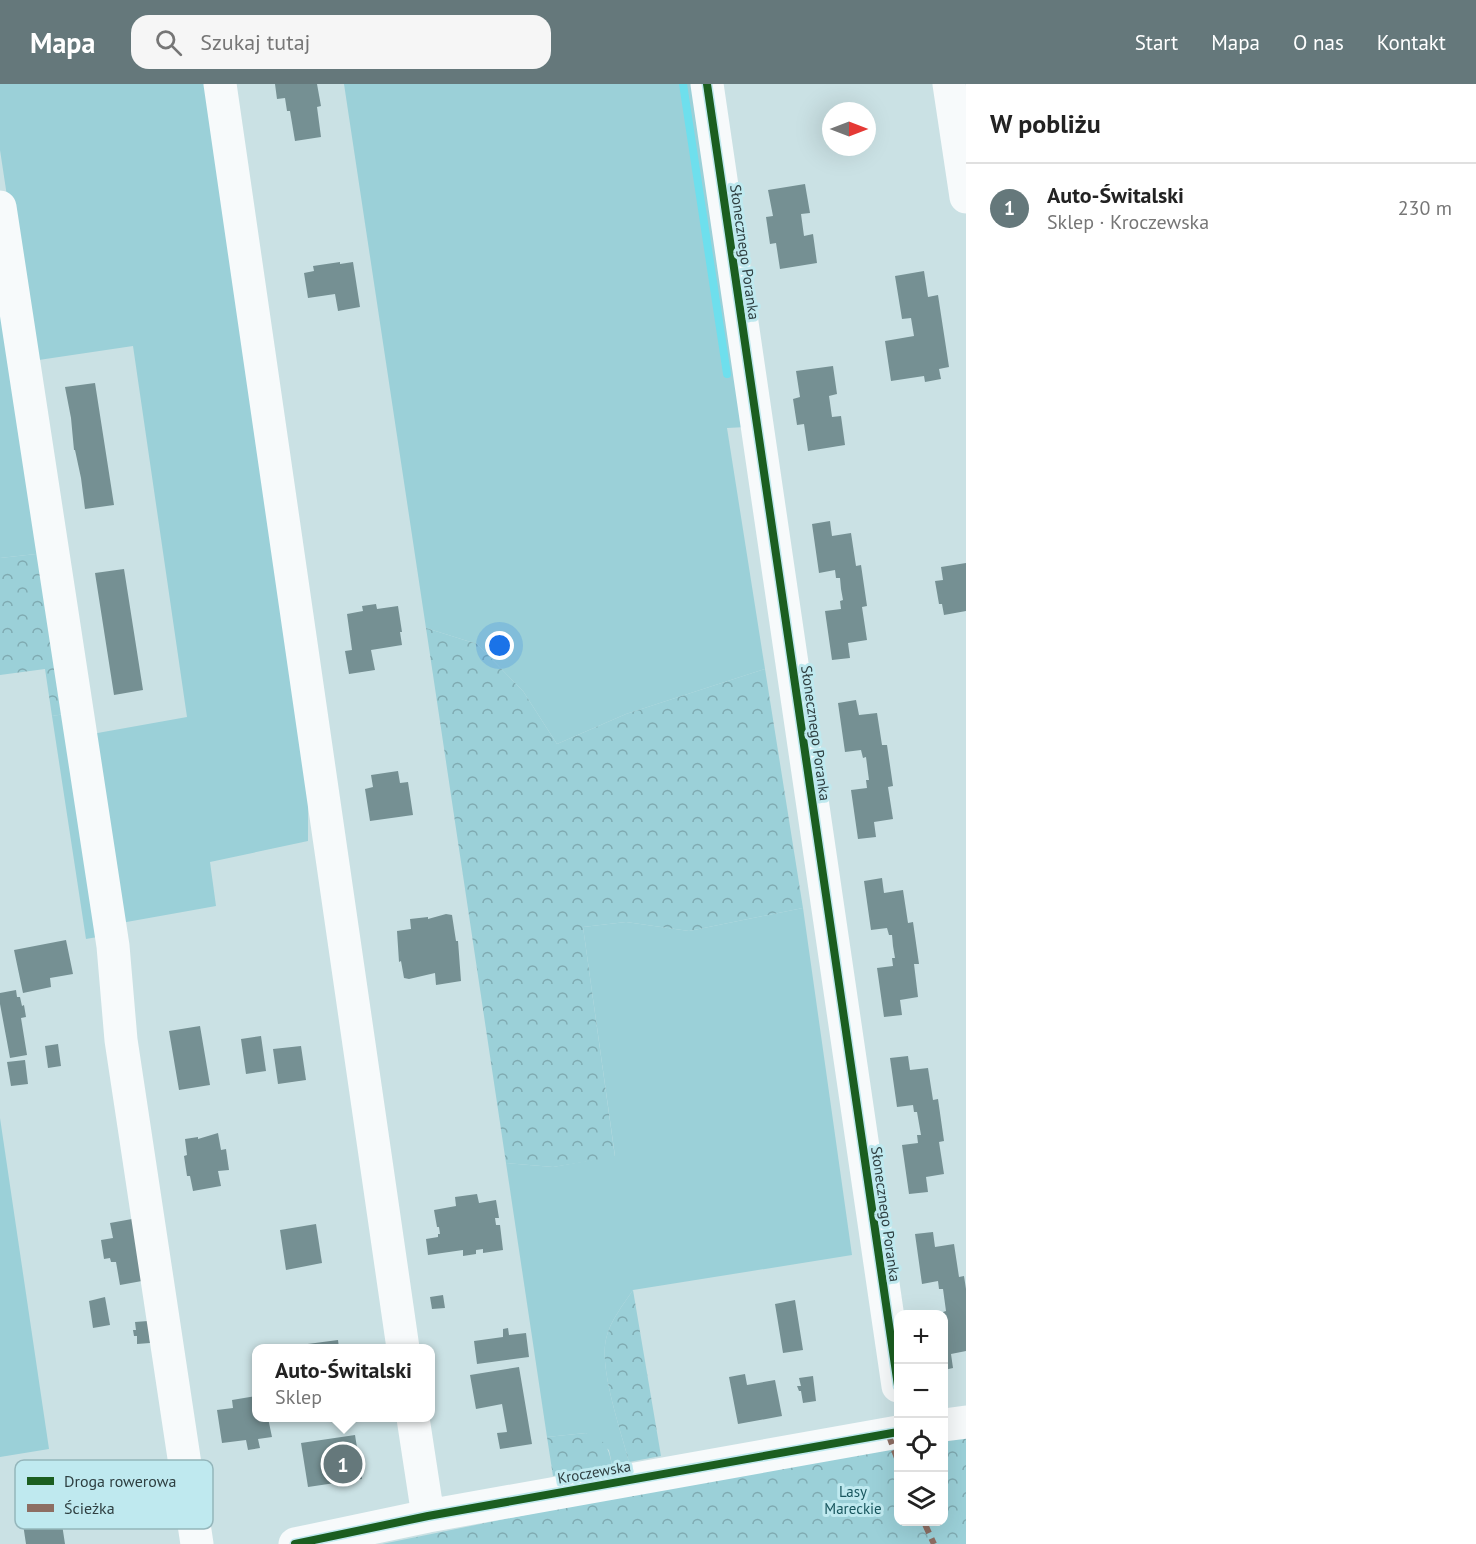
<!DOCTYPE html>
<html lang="pl">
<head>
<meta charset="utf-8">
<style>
  :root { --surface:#fff; --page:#f6f6f6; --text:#222; --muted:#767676; --line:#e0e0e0; --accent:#65787b }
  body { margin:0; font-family:"PT Sans",sans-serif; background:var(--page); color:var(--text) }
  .controls { position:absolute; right:18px; bottom:18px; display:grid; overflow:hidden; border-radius:12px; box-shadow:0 6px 24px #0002 }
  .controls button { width:54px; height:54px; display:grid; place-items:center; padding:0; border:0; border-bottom:2px solid var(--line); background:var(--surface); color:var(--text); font:30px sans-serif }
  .compass { position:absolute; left:822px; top:18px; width:54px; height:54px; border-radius:50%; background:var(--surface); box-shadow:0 6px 24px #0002; rotate:90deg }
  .you { position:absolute; left:500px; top:562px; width:21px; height:21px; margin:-15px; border:4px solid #fff; border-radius:50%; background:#1a73e8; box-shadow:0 0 0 9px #1a73e833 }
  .badge { display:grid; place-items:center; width:39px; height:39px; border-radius:50%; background:var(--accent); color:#fff; font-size:20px; font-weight:700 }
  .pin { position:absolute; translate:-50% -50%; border:3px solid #fff; box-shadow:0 2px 6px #0006 }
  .popup { position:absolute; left:252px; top:1260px; width:183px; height:78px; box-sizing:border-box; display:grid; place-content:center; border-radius:12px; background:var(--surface); filter:drop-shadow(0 2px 4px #0005); font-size:20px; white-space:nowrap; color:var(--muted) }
  .popup b { font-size:22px; color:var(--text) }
  .popup::after { content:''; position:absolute; left:50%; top:100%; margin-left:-12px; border:12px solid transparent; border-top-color:var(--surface) }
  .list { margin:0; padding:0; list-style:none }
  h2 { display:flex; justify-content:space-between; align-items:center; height:78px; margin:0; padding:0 24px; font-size:26px }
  h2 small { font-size:20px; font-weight:400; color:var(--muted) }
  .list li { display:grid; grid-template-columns:39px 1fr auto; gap:18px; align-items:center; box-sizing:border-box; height:90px; padding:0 24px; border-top:2px solid var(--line) }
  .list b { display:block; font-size:22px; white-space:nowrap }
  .list p { margin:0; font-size:20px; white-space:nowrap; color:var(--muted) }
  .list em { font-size:20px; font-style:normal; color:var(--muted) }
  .icon { flex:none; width:33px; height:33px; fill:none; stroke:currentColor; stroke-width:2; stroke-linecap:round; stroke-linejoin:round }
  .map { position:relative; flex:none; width:966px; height:1460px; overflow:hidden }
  header { display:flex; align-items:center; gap:36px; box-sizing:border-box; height:84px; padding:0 30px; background:var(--accent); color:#fff }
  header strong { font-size:28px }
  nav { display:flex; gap:33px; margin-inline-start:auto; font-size:21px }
  .search { width:420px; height:54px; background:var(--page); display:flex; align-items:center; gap:15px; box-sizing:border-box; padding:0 21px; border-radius:18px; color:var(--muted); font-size:22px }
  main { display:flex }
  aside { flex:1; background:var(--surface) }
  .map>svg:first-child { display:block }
  .green { fill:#9bd0d8 }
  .forest { fill:url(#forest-crowns) }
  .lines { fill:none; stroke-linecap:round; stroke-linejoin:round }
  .stream { stroke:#6edfed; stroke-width:8 }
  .building { fill:#759093 }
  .minor { stroke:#f7fafb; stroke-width:33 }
  .quiet { stroke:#8d6e63; stroke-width:6; stroke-dasharray:12 6; stroke-linecap:butt }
  .cycleway-casing { stroke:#bfe9ef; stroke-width:11 }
  .cycleway { stroke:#1b5e20; stroke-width:8 }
  .labels { text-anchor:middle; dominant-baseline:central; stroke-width:6; stroke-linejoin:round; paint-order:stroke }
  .street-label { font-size:15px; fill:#2f4042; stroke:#bfe9ef }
  .park-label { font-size:15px; fill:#18565e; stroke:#bfe9ef }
  .key { fill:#bfe9ef; stroke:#94b6bb; stroke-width:1.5 }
  .key-label { font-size:16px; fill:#2f4042 }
</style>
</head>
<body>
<header>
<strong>Mapa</strong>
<div class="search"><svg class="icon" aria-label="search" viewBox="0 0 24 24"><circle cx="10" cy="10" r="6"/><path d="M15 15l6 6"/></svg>Szukaj tutaj</div>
<nav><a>Start</a><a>Mapa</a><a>O nas</a><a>Kontakt</a></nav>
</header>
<main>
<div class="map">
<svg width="966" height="1460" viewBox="0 0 966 1460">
  <defs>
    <pattern id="forest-crowns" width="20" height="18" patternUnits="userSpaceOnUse" patternTransform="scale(1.5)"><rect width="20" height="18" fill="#9bd0d8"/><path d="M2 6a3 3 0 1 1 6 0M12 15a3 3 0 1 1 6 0" fill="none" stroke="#7faab1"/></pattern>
  </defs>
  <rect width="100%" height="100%" fill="#cae1e4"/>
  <path class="green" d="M0,0H210L308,689V757L210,778L216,822L121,839L92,650L187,633L133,262L32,277L0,66Z
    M344,0H695L746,343L727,344L765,585L626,630L557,660L523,607L477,560L426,544Z
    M0,202L45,469L0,474Z
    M71,629L103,852L86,855L52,632Z
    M803,824L852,1171L633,1206C623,1221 610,1237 606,1255C599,1285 621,1347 629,1378L612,1381L609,1366L586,1349L547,1353L506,1079L553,1083L615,1072L583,843L626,838L689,847Z
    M0,1034L49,1365L0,1373Z"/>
  <path class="forest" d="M45,469L71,629L52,632L45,585L0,591V474Z
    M426,544L477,560L523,607L557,660L626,630L765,585L803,824L689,847L626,838L583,843L615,1073L553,1083L506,1079Z
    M633,1206L661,1372L629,1378C621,1347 599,1285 606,1255C610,1237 623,1221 633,1206Z
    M586,1349C605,1356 608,1361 612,1381L553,1392L547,1353Z
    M966,1353V1460H382L673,1401L898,1364V1438H944V1356Z"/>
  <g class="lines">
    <path class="stream" d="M683,0L727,290"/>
  </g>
  <path class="building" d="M275,0H317L321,22L317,23L321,53L295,57L290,27H287L285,14L277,15Z
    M805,100L810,129L801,130L804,152L813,150L817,179L780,185L776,159L770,160L766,133L773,132L768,106Z
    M340,178V180L353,178L360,223L338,227L335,210L308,214L304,189L314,187L313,182Z
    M924,187L928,213L938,211L949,283L939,285L941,295L925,298L924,292L891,297L885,257L914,252L911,234L902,235L895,192Z
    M833,282L837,310L829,312L832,333L841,332L845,361L808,367L804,340L797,341L793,315L800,313L796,287Z
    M95,299L114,421L85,425L81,394L75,366H74L71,334L65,303Z
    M830,437L832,452L851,449L856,482L861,481L867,522L862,523L867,556L848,559L850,574L832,576L825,527L841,525L840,517L843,516L841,505L840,494H836L835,486L819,489L812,440Z
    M966,479V527L944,531L942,520H939L935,497L943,496L941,483Z
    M124,485L143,606L114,611L95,489Z
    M376,520L377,525L398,522L402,548H400L402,561L371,566L375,586L349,590L345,567L352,566L347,530L363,527L362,522Z
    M856,616L859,631L877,629L882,661H887L893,702L888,703L893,735L874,738L876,753L858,755L851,706L867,704L866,696H869L866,673L863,674L861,666L845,668L838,619Z
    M398,687L400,699L408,698L413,731L370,737L365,705L373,703L371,691Z
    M882,794L884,809L903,806L908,839L913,838L919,880H914L918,913L900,916L902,931L884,933L877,884L893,882L892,874H895L893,862L892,851H889L887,844L871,846L864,797Z
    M446,830L452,831L456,857H458L461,897L436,901L435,889L409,895L404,894L401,877L399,878L397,847L411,845L410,835L428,833V835Z
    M66,856L73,890L50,894L51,903L23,909L14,866Z
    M16,906L17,913H20L22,922L24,921L26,933L21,934L27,971L10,974L0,920V909Z
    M200,942L210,1001L179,1006L169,947Z
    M261,952L266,987L246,990L241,955Z
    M58,960L61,982L48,984L45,962Z
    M301,962L306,996L278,1000L273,965Z
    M908,972L910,986L928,984L933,1016L938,1015L944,1057L939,1058L944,1090L926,1093L928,1108L909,1110L902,1061L918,1059L917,1051H921L917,1028H914L913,1021L897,1023L890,974Z
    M25,976L28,1000L11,1002L7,978Z
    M218,1049L221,1066L226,1065L229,1086L218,1087L221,1102L193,1107L190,1092H187L184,1072L187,1071L185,1055L198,1053V1055Z
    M477,1110L479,1119L496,1116L499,1134H495L496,1141H500L503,1166L483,1169V1165L476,1166V1170L463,1172V1166L428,1171L426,1155L438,1153V1150H440L439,1143H437L434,1126L456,1122L455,1113Z
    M132,1135L142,1197L120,1201L116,1178H111L110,1174L104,1175L101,1156L113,1154L110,1139Z
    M316,1140L322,1179L286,1186L280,1146Z
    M933,1148L935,1163L954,1160L959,1193L964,1192L966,1205V1267L951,1270L953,1284L944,1286L943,1228L946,1227L943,1205H939L938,1197L922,1200L915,1150Z
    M443,1211L445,1224L432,1225L430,1213Z
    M105,1213L110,1241L93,1244L89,1217Z
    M795,1216L803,1266L783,1269L775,1220Z
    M148,1237L150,1259L137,1260V1252H134L133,1246H136L135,1238Z
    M508,1244L509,1251L526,1249L529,1273L477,1280L474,1257L503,1253V1245Z
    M338,1256L339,1264H301L300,1261Z
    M519,1283L532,1360L500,1365L497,1349L507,1348L502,1320L476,1325L470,1291Z
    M745,1290L747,1301L775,1296L782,1332L738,1340L729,1293Z
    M813,1292L816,1317L803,1319L801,1307H799L797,1302H801L799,1294Z
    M256,1312V1334H268L272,1353L258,1355L260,1364L248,1366L246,1356L222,1359L217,1326L233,1324L232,1316Z
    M355,1351L362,1395L308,1403L301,1359Z
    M159,1379L164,1411L150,1413V1417L127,1421L126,1417L117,1418L116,1410H114L110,1387Z
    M58,1414L65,1460H26L20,1420Z"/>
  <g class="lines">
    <path class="minor" d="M220,0L403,1264
      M707,0L898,1302
      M949,0L966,113
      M0,123L113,862L121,956L197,1460
      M413,1334L428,1432
      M944,1341L966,1338
      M295,1460L428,1432L898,1348"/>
    <path class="quiet" d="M888,1349L898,1377
      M924,1438L934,1460"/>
    <g class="cycleway-casing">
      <path id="cycleway" d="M707,0L898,1302
        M295,1460L428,1432L898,1348"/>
    </g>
    <use href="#cycleway" class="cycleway"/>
  </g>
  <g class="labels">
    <g class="street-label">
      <text transform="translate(745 168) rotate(82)">Słonecznego Poranka</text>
      <text transform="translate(816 649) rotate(82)">Słonecznego Poranka</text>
      <text transform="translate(886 1130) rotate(82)">Słonecznego Poranka</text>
      <text transform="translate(594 1388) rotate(-10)">Kroczewska</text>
    </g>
    <g class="park-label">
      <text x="853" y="1407">Lasy<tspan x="853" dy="17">Mareckie</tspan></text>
    </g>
  </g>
  <rect x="15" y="1376" width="198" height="69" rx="9" class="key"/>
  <rect x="27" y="1393" width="27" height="8" fill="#1b5e20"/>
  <rect x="27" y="1420" width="27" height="8" fill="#8d6e63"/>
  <g class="key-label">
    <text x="64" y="1403">Droga rowerowa</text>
    <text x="64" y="1430">Ścieżka</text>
  </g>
</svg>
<div class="controls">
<button>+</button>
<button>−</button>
<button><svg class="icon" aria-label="locate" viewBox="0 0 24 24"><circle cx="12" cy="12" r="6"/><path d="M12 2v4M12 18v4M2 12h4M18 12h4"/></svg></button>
<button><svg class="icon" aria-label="layers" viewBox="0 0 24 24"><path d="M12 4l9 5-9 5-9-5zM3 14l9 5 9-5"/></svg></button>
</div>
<svg class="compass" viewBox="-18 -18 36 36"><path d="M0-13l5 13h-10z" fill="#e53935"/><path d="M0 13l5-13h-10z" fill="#767676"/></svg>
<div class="you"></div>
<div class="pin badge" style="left:343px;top:1380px">1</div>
<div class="popup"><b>Auto-Świtalski</b>Sklep</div>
</div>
<aside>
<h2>W pobliżu<small></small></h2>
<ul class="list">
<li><span class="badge">1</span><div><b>Auto-Świtalski</b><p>Sklep · Kroczewska</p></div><em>230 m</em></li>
</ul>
</aside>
</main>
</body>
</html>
